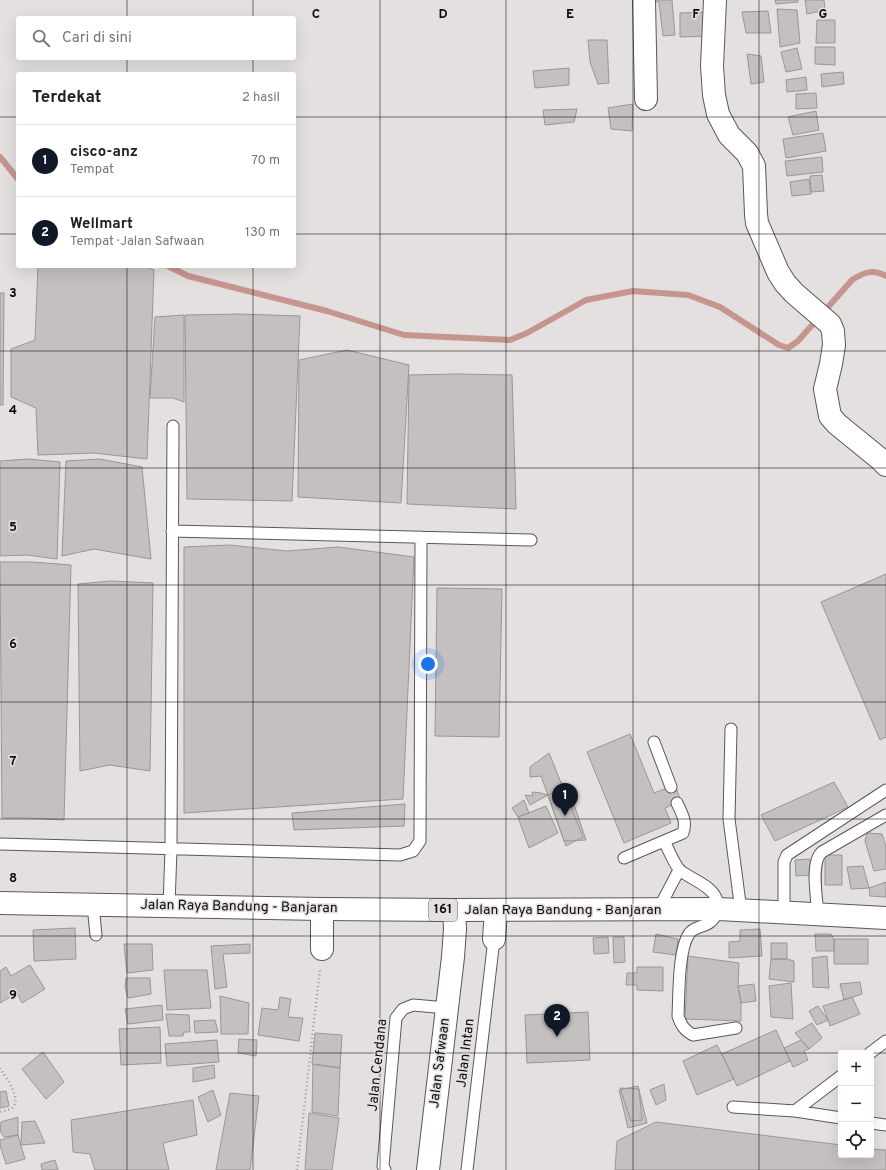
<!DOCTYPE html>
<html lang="id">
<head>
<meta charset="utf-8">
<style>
  :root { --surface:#fff; --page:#f2f2f2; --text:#222; --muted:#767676; --line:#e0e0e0; --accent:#111827 }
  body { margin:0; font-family:Overpass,sans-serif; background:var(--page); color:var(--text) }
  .controls { position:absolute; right:12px; bottom:12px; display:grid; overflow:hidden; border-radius:4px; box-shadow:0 4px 16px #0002 }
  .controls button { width:36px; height:36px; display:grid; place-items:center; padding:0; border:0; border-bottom:1px solid var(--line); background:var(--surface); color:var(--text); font:20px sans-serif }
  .you { position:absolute; left:428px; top:664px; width:14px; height:14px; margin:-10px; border:3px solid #fff; border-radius:50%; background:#1a73e8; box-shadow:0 0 0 6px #1a73e833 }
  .badge { display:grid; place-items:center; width:26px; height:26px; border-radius:50%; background:var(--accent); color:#fff; font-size:13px; font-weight:700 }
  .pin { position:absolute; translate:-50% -33px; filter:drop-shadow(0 1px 2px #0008) }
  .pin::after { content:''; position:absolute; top:21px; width:14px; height:12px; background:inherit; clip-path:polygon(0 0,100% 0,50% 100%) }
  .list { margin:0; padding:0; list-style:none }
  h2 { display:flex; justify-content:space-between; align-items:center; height:52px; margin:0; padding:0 16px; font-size:17px }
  h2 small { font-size:13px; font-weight:400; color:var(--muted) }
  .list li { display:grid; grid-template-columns:26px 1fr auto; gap:12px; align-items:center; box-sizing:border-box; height:72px; padding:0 16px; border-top:1px solid var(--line) }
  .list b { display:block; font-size:15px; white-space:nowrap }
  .list p { margin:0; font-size:13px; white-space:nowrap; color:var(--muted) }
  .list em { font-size:13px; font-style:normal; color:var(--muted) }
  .icon { flex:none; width:22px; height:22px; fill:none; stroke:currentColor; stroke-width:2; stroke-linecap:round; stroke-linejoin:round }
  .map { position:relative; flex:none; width:886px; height:1170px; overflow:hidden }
  .search { position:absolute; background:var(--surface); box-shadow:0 4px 16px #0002; left:16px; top:16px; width:280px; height:44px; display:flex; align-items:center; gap:10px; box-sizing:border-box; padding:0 14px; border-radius:4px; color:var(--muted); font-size:15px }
  .panel { position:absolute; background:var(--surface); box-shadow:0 4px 16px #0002; left:16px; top:72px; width:280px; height:196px; border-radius:4px }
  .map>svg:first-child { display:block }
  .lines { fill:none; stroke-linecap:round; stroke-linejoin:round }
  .stream { stroke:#c6958e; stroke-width:6 }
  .building { fill:#c4c0bf; stroke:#9a9695 }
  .service-casing { stroke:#5b5757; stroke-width:13 }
  .minor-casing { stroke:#5b5757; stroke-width:24 }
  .primary-casing { stroke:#5b5757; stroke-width:24 }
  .path { stroke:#9a9796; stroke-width:2.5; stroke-dasharray:1 3; stroke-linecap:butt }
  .service { stroke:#fff; stroke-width:11 }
  .minor { stroke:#fff; stroke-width:22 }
  .primary { stroke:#fff; stroke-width:22 }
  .grid { fill:none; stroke:#0d0c0b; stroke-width:1; stroke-opacity:0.55 }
  .labels { text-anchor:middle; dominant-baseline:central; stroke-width:3; stroke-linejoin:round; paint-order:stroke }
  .shield { fill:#e4e0df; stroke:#4e4c4b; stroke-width:1 }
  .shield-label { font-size:13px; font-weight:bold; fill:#0d0c0b }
  .street-label { font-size:14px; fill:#0d0c0b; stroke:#e4e0df }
  .grid-label { font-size:13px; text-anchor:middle; font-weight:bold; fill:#0d0c0b; stroke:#e4e0df; stroke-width:3; stroke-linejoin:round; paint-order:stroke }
</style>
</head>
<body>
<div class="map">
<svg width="886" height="1170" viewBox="0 0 886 1170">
  <rect width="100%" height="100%" fill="#e4e0df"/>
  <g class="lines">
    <path class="stream" d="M0,157L18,179
      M168,266L188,276L327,311L404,335L510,340L527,333L586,300L633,291L688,295L720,307L779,345L788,348L798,341L852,280C864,272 873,269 886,276"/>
  </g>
  <path class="building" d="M650,0H672L675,35L663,36L659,2L649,1Z
    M775,0H798V2L776,4Z
    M805,0H824L825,10L807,14Z
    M777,9L797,10L800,43L780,47Z
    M768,11L771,33H746L742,12Z
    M709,12L710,36L680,37V13Z
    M817,20H835V43H816Z
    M588,40H607L609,83L598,84L590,62Z
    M815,47H835V65L815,64Z
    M797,48L802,69L786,72L781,52Z
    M747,54L761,56L764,82L751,84Z
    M569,68V85L535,88L533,71Z
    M843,72L844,84L822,87L821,74Z
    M806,77L807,90L787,92L786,80Z
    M816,93L817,108L796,109V94Z
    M633,104L632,131L611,129L608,108Z
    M577,109L574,122L545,125L543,110Z
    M816,111L819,130L793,135L788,117Z
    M823,133L826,151L786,158L783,139Z
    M822,157L823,172L787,176L785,161Z
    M822,175L824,191L811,192L810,176Z
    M809,179L811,194L792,196L790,182Z
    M38,266H144L154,270L147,459L94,453L38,455L36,408L11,397V349L35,340Z
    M0,293H4L3,405H0Z
    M239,314L300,316L292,501L187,499L185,315Z
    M184,315V402L173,398H150L155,317Z
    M347,350L409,365L401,503L298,497L299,360Z
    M456,374L512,375L516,509L407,504L409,375Z
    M28,459L60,462L57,559L27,555L0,556V461Z
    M100,459L142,467L151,559L94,549L62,556L66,461Z
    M229,545L287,551L338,547L414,557L403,799L184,813V547Z
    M0,562H32L71,565L64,820L26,818H2Z
    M886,574V737L880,740L821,602Z
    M111,581L153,583L150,771L110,765L80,771L78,584Z
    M437,588L502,589L499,737L435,736Z
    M630,734L654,793L675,785L681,801L665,808L671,823L624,843L587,752Z
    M549,753L583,837L566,846L541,776L530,777V767Z
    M834,782L848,807L775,841L761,815Z
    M568,787L586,840L564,841L548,795Z
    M532,792L541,793L548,795L530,805L525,795L533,796Z
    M524,800L529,813L518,817L512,808Z
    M405,804L404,826L294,830L292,813Z
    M546,806L558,833L529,848L518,817Z
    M867,833L882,834L886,847V869L874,871L865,841Z
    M825,855H842V885H825Z
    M810,859L812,875L796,876L795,860Z
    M863,866L869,888L851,889L847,867Z
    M886,882V897L870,896L869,888Z
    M75,928L76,959L34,961L33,930Z
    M760,929L762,956L729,958V942L740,941V930Z
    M656,934L678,939L676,955L653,952Z
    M815,934H831L834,939V951H816Z
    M608,937L609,953L594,954L593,938Z
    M613,937H624L625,962L614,963Z
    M834,939H868V964H834Z
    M771,943H787V959H771Z
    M124,944H152L153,970L127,973Z
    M250,944V953L223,954L227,987L215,989L211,946Z
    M688,956L739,963L738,986L741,1003V1021L685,1019Z
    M827,956L829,988L813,987L812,958Z
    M771,959H787L794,961V982L769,979Z
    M30,965L45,989L22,1003L17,993L0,1003V971L6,967L11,976Z
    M637,967H663V991L637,990V985H626L627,973H637Z
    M164,970H207L211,1008L167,1010Z
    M126,978H150L151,994L128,998L125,987Z
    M860,982L862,994L844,1000L840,984Z
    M791,983L793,1019L771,1017L769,986Z
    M754,984L756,1001L741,1003L738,986Z
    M220,996L249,1003L248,1034H221Z
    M280,997L291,999L288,1017L303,1018L299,1041L258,1035L262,1008L278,1010Z
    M852,997L860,1014L830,1026L823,1006Z
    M162,1005L163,1020L128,1024L125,1009Z
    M818,1006L828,1020L817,1025L809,1011Z
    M588,1012L590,1060L527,1063L525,1015Z
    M166,1014L189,1015L190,1032H184L183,1036H169Z
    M215,1020L218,1032L195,1033L194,1021Z
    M812,1023L822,1038L809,1049L795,1033Z
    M160,1027L161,1063L121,1065L119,1029Z
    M776,1030L790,1061L737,1086L722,1054Z
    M315,1033L342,1035L340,1068L312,1064Z
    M239,1039L257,1040L256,1056L238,1053Z
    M217,1040L219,1062L167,1066L165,1044Z
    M801,1040L809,1049L804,1051L808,1060L793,1067L784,1048Z
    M717,1045L734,1079L697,1095L683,1061Z
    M43,1052L64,1082L46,1099L22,1069Z
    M313,1064L340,1068L338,1116L312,1112Z
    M214,1065L215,1078L193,1082V1068Z
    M664,1084L666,1100L656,1105L650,1090Z
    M638,1086L647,1123L628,1128L619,1090Z
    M620,1088L639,1089L642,1120L631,1121Z
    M213,1090L221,1115L208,1122L198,1097Z
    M6,1091L9,1106L0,1108V1092Z
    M230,1093L259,1096L250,1170H216Z
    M193,1100L197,1135L163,1143L169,1170H95L90,1154L73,1152L71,1120Z
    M309,1113L339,1118L332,1170H305Z
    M18,1117V1135L4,1137L0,1131L1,1122Z
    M35,1121L45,1143L21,1145L22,1122Z
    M656,1122L841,1145V1155H871V1149L886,1150V1170H615L617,1141Z
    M18,1135L25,1159L6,1164L0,1145V1140Z
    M55,1160L58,1170H42L41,1164Z"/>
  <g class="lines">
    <g class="service-casing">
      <path id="service" d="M172,531L531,540
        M731,729L729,819L741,911
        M654,742L671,787
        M677,803C682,814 687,821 683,833L664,841C668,848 675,867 681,871C691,879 708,884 715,896C718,901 719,908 717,913C708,931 696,923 689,934C678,950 679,997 678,1016C681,1025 684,1030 693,1035L736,1028
        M0,844L400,855L413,851L420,841L421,537
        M624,858L664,841
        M93,905L96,935
        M169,906L171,849L173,426
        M658,910L679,870
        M784,913V862L787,855L886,790
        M818,915C817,899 810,862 822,852L886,815
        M870,1053L886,1041
        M733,1107L795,1111L841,1118
        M795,1111L841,1076
        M871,1123L886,1125
        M385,1170L383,1166L396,1018L403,1009L413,1005L447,1008
        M467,1170L494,939"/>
    </g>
    <g class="minor-casing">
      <path id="minor" d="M644,0L646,99
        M715,0L712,66L714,95L718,114L729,135L747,153L754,166L756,214L757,223L778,272L785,283L794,293L830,324L833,331L834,345L831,364L825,389L830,416L837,424L880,459L886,465
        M322,909V949
        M494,939L496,910
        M428,1170L453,957L455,929L454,910"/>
    </g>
    <g class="primary-casing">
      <path id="primary" d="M0,903L322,909L454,910L719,909L886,918"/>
    </g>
    <path class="path" d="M0,1068C5,1077 23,1099 12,1108C9,1110 4,1111 0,1112
      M297,1170L320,969"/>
    <use href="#service" class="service"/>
    <use href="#minor" class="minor"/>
    <use href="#primary" class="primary"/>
  </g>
  <path class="grid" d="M127,0V18M253,0V18M380,0V1170M506,0V1170M633,0V1170M759,0V1170M127,58V74M253,58V74M0,117H18M294,117H886M0,234H18M294,234H886M127,266V1170M253,266V1170M0,351H886M0,468H886M0,585H886M0,702H886M0,819H886M0,936H886M0,1053H841M841,1053H871M871,1053H886"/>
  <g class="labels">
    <rect class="shield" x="429" y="899" width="28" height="22" rx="3"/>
    <g class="shield-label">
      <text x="443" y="910">161</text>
    </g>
    <g class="street-label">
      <text transform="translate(239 907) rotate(1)">Jalan Raya Bandung - Banjaran</text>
      <text x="563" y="910">Jalan Raya Bandung - Banjaran</text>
      <text transform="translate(466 1053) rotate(-83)">Jalan Intan</text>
      <text transform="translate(440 1063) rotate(-83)">Jalan Safwaan</text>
      <text transform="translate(378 1065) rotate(-84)">Jalan Cendana</text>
    </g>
  </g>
  <g class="grid-label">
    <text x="316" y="18">C</text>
    <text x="443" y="18">D</text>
    <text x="570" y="18">E</text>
    <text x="696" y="18">F</text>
    <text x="823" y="18">G</text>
    <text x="13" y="297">3</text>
    <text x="13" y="414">4</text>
    <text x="13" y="531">5</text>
    <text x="13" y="648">6</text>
    <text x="13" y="765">7</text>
    <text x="13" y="882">8</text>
    <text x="13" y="999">9</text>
  </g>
</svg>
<div class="controls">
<button>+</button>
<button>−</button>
<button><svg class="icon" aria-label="locate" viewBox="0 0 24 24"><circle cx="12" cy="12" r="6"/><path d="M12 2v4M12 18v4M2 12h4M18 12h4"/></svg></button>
</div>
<div class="you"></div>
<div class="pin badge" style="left:565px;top:816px">1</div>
<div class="pin badge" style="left:557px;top:1037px">2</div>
<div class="search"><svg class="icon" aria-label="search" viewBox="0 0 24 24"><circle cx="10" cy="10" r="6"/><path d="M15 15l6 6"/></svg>Cari di sini</div>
<section class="panel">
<h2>Terdekat<small>2 hasil</small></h2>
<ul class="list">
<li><span class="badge">1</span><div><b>cisco-anz</b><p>Tempat</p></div><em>70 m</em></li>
<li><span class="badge">2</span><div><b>Wellmart</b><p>Tempat · Jalan Safwaan</p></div><em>130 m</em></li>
</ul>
</section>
</div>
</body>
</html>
